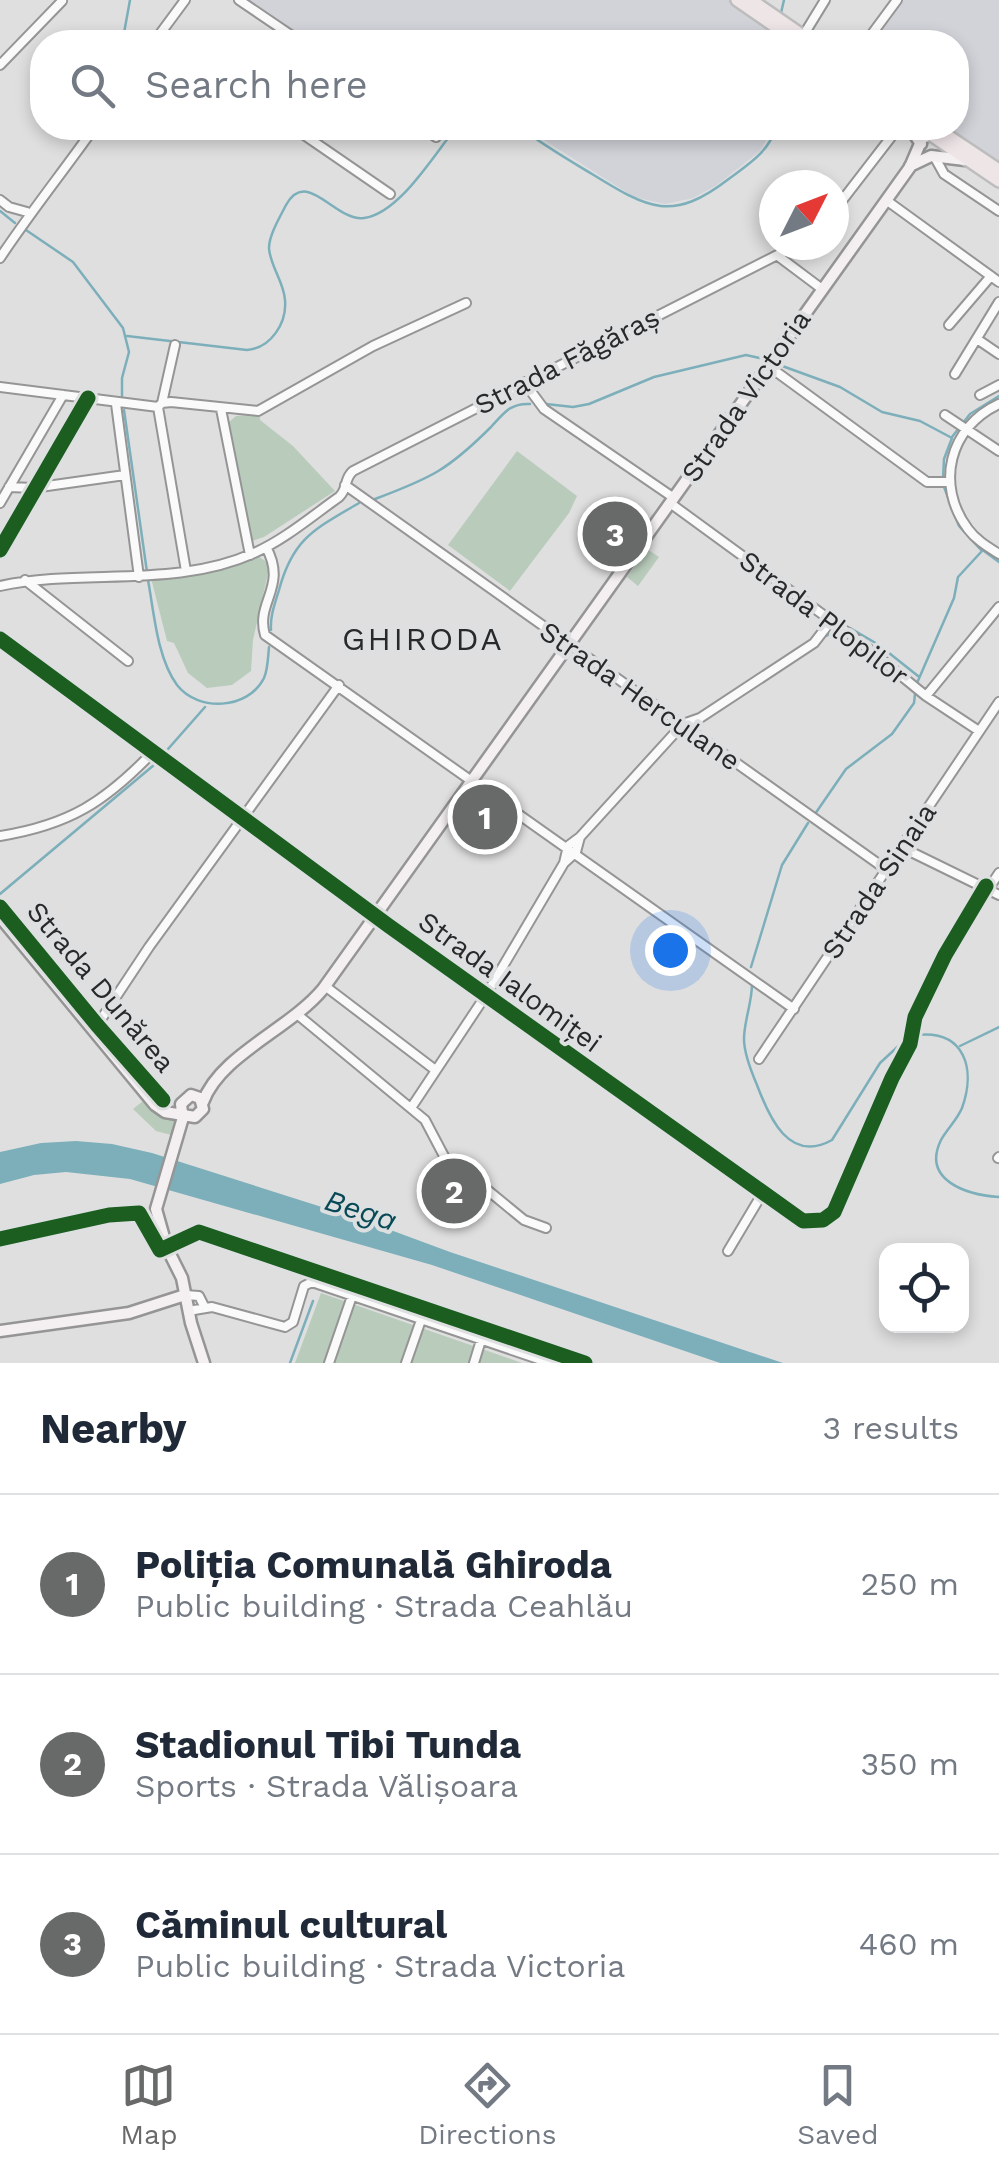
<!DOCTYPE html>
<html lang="en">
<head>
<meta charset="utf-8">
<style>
  :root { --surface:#fff; --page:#f2f2f3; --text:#1f2937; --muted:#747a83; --line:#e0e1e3; --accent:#686969 }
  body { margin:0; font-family:"Work Sans",sans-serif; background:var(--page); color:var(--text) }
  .controls { position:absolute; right:30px; bottom:30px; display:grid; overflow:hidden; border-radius:20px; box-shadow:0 5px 15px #0003 }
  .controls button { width:90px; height:90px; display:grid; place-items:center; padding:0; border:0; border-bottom:2px solid var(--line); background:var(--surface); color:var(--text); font:50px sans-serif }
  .compass { position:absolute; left:759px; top:170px; width:90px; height:90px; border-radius:50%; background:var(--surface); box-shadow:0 5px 15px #0003; rotate:48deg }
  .you { position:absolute; left:670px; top:950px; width:35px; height:35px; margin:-25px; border:8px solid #fff; border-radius:50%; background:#1a73e8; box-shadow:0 0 0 15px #1a73e833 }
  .badge { display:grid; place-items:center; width:65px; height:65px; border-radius:50%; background:var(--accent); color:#fff; font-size:32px; font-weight:700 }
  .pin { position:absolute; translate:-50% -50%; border:5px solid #fff; box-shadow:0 2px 10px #0006 }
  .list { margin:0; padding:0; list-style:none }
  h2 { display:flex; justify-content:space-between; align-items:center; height:130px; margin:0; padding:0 40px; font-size:42px }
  h2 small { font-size:32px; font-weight:400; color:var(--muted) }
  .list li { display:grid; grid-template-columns:65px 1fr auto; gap:30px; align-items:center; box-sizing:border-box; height:180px; padding:0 40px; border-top:2px solid var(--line) }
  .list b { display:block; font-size:38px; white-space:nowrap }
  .list p { margin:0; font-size:32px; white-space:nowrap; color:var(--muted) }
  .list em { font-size:32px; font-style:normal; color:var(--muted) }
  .icon { flex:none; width:55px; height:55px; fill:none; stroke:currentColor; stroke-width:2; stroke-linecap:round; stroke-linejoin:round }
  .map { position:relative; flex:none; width:999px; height:1363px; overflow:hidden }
  .search { position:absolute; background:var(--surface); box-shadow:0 5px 15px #0003; left:30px; right:30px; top:30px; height:110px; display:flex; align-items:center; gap:25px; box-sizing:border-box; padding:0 35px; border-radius:40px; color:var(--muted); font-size:38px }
  .sheet { height:670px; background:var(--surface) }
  nav { display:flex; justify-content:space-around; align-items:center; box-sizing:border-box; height:140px; border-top:2px solid var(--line); background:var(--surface); font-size:28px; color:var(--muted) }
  nav a { display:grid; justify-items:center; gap:5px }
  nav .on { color:var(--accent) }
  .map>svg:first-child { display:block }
  .built { fill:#d1d3d9 }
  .green { fill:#b9ccbc }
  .water { fill:#7cafba }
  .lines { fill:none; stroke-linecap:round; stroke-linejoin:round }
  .stream { stroke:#7cafba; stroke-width:2.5 }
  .street-casing { stroke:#959595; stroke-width:12 }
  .secondary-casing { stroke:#959595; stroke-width:15 }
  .primary-casing { stroke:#bdbdbd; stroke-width:16 }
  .street { stroke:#fafafa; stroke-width:8 }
  .secondary { stroke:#f4eff1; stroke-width:10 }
  .primary { stroke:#eee5e7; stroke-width:11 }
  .cycleway-casing { stroke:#dedfe1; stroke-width:21 }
  .cycleway { stroke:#1b5e20; stroke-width:15 }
  .labels { text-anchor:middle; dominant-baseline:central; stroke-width:8; stroke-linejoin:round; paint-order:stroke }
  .street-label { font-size:28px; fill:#282929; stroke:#dedfe1 }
  .water-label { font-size:30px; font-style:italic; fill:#074a56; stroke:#dedfe1 }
  .quarter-label { font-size:32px; letter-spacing:2.5px; fill:#282929; stroke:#dedfe1 }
</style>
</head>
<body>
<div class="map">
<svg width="999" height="1363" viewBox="0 0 999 1363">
  <rect width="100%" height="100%" fill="#dfdfe0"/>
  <path class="built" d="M240,0H736L773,26L772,42H300Z
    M895,0H999V175L929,128H956V42H864Z
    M525,128H773L760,151L717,185L693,198L665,204L634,197Z"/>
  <path class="green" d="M260,414V420L293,446L335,491L264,537L252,541L229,422L236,416Z
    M517,451L577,496L569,513L510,591L448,545Z
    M647,549L659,557L638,586L627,577Z
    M256,555L270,564L253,640L251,671L232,685L207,688L188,673L174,643L167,641L151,578Z
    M143,1101L153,1113L179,1119L175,1136L156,1131L133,1109Z
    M439,1174L477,1188L469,1209L432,1195Z
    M321,1293L522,1363H295Z"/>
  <path class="water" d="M76,1141L112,1144L152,1153L369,1222L450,1252L783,1363H720L432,1265L130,1179L66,1172L34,1175L0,1184V1152L41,1143Z"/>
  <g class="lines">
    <path class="stream" d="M781,13L784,0
      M124,33L130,0
      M775,42L776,34
      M521,128C543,145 567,159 592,174C649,209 672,223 730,178C750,163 768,152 776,128
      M0,211L15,223
      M23,228L73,262L123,328L129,352L122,378V398
      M127,336L247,350C271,348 287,323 285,300C284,282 270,266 269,248C269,235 280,217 286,205C307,167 335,222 364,218C400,213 434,154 456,128
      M774,363L840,387L882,412L920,421L952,438L944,459L943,479
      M546,404L573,407L589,404L654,377L746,355L764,359
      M124,410L147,572
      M952,437L970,414L999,396
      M375,499C431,478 448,470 491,427C504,413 510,403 530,404
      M984,551L999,562
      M148,580C154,612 157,658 177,685C198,712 248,710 264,678C268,669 268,657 269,647
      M850,628L879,645L918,676
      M271,630C270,616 275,603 279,590C293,538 315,529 359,503
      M823,637L837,631
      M917,683L954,598L958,577L982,551L959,526L944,487
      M815,814L846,769L892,734L914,703L915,694
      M0,894L154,765L205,707
      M751,967L782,865L808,823
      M752,984C752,1003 744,1021 744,1039C744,1054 751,1071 757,1085C769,1117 789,1164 832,1140L880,1063L906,1039
      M917,1035C965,1030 976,1069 962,1108C957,1120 947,1129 941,1140C921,1181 968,1195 999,1197
      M960,1046L999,1027
      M290,1363L313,1301"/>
    <g class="street-casing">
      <path id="street" d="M239,0L301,42
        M161,33L175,42
        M803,36L825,0
        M154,42L185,0
        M866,42L897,0
        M0,65L62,1
        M294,128L390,194
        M423,128L436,137
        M934,156L944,174L999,211
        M0,200L9,207L27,212
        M886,200L999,282
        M834,211L898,128
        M778,256L822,289
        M0,258C30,213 62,173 94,128
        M949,325L991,276
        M977,339L999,354
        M767,365L927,482H950
        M955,374L999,302
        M524,382L544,409L674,498
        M0,387L158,407L162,403L171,402L258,411L373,346L466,303
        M980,395L999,385
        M162,403L175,345
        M116,404L139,577
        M999,404C949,427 935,485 968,529C976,540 988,547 999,554
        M158,407L186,571
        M221,409L250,555
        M945,415L999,451
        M345,485L887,870
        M9,487L33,488L125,475
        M0,503L63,395
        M670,503L855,638L926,696L979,731
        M0,545L84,398
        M266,547C288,587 255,602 265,635L794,1009
        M25,580L128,661
        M0,586C83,568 174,589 254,553C284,540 312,516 339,497C348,489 344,478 353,471L797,245
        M0,639L389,926L803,1221L823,1220L834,1212L892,1078L910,1044L915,1017L945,955L986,886
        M926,696L999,607
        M700,718L814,643L831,621
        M0,836C69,825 105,802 153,752
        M580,837L576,852L564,863L568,846L580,837L683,724L700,718L691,730
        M901,847L999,895
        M989,888L999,873
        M325,986L434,1069
        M298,1015L425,1120L445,1158L458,1173L485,1188L524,1220L546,1228
        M94,1030L149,947L339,685
        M759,1059L999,702
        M411,1108L486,995L564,863
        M998,1158L999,1157
        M728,1251L762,1194
        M185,1295L199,1296L204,1306
        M188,1311L212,1307L285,1327L293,1322L304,1286L312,1282L550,1363
        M329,1363L352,1296
        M406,1363L421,1320
        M474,1363L481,1340"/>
    </g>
    <g class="secondary-casing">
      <path id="secondary" d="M910,128L921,144
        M910,166L931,156L965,160
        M0,917L155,1105L165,1112L195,1117L203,1109L200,1098L191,1095L181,1104L182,1113
        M203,1102C220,1055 290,1029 323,989L910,167L922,139L932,132
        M184,1114L156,1209L167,1248L182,1278L191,1323L204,1363
        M0,1331L129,1313L185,1295"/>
    </g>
    <g class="primary-casing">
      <path id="primary" d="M737,0L798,42
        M751,0L812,42
        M921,128L999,181
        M936,128L999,170"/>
    </g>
    <use href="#street" class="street"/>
    <use href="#secondary" class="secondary"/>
    <use href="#primary" class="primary"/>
    <g class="cycleway-casing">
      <path id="cycleway" d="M0,550L88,398
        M0,639L389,926L803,1221L823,1220L834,1212L892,1078L910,1044L915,1017L945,955L986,886
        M0,907L97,1025L163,1100
        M0,1239L109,1215L139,1213L160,1250L199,1232L585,1363"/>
    </g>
    <use href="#cycleway" class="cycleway"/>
  </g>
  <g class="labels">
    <g class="street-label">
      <text transform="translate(567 361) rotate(-27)">Strada Făgăraș</text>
      <text transform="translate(746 396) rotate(-55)">Strada Victoria</text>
      <text transform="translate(824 618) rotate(37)">Strada Plopilor</text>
      <text transform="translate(640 696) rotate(35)">Strada Herculane</text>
      <text transform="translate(879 881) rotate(-56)">Strada Sinaia</text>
      <text transform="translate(510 982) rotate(36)">Strada Ialomiței</text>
      <text transform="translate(101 987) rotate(50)">Strada Dunărea</text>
    </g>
    <g class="water-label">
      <text transform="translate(361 1210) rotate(18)">Bega</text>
    </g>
    <g class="quarter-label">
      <text x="423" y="639">GHIRODA</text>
    </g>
  </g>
</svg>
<div class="controls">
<button><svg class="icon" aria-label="locate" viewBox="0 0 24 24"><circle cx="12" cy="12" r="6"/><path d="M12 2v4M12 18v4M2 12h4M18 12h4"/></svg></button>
</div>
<svg class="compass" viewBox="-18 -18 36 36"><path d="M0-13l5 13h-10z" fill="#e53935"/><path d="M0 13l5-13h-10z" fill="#747a83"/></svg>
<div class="you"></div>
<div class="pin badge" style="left:485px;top:817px">1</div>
<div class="pin badge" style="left:454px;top:1191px">2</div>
<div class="pin badge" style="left:615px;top:534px">3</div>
<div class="search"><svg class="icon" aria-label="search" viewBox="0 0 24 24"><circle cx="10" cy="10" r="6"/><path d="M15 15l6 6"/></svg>Search here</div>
</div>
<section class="sheet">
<h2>Nearby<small>3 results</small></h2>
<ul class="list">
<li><span class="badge">1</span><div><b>Poliția Comunală Ghiroda</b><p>Public building · Strada Ceahlău</p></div><em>250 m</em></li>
<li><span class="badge">2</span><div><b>Stadionul Tibi Tunda</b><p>Sports · Strada Vălișoara</p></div><em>350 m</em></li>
<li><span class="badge">3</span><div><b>Căminul cultural</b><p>Public building · Strada Victoria</p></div><em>460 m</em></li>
</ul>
</section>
<nav>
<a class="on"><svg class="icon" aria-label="map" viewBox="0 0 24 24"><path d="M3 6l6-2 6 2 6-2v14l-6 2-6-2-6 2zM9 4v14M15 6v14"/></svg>Map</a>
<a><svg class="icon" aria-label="directions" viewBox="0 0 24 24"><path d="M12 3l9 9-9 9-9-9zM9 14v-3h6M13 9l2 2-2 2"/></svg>Directions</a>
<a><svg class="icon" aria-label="saved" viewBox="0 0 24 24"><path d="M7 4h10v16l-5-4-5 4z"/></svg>Saved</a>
</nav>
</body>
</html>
